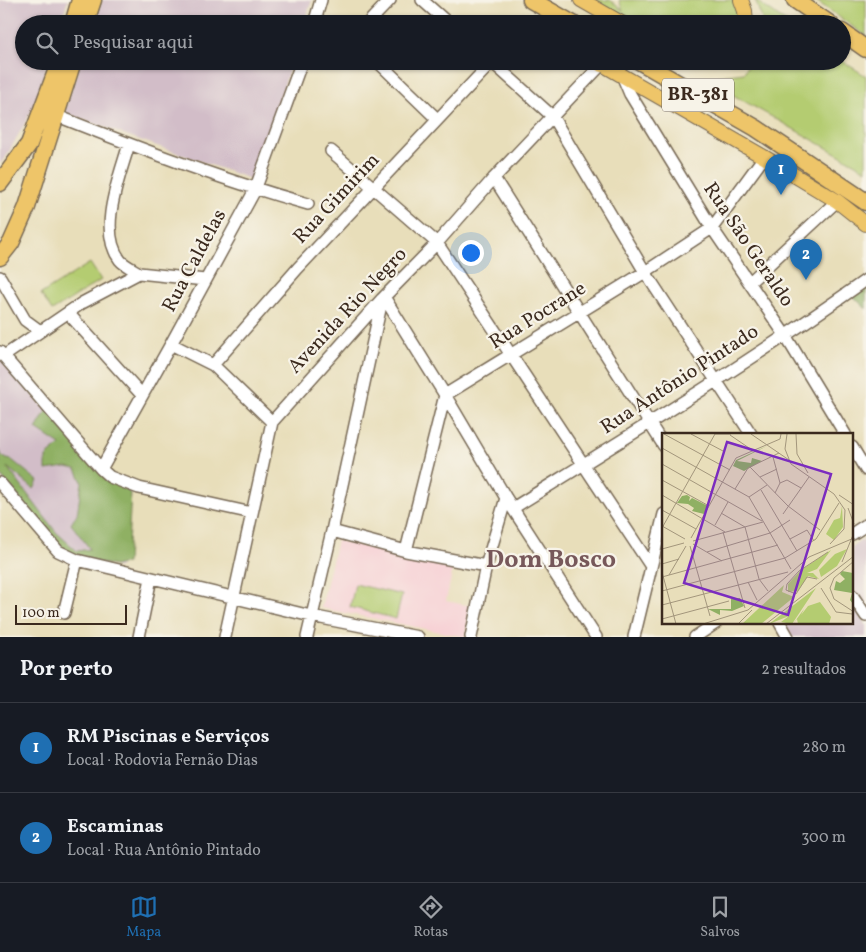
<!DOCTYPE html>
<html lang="pt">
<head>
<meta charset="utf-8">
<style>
  :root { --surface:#171b24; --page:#242831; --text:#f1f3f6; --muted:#9ea1a6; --line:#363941; --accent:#1f6fb2 }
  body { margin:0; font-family:Vollkorn,serif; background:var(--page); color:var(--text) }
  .scale { position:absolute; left:15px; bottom:12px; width:112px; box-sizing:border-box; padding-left:5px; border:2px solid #3b2a1e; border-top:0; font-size:14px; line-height:18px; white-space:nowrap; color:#3b2a1e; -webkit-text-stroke:4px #f7f3e8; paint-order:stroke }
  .you { position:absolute; left:470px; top:252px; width:18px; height:18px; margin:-12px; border:4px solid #fff; border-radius:50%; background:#1a73e8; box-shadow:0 0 0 8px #1a73e833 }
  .badge { display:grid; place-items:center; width:32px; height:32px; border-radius:50%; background:var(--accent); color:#fff; font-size:16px; font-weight:700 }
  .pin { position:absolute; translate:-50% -41px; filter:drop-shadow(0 1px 2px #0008) }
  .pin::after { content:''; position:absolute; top:26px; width:18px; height:15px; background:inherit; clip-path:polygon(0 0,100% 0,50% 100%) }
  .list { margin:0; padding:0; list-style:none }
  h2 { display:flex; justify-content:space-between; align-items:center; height:65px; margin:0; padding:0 20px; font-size:21px }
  h2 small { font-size:16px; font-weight:400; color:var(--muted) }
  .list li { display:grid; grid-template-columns:32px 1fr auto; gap:15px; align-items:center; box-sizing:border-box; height:90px; padding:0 20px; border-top:1px solid var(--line) }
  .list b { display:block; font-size:19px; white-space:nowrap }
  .list p { margin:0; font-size:16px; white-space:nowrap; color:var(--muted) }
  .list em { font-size:16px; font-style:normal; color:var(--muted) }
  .icon { flex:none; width:28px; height:28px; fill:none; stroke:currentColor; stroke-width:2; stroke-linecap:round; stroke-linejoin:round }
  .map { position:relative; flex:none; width:866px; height:637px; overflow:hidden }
  .search { position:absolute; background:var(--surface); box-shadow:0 1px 4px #0004; left:15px; right:15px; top:15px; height:55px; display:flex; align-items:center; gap:12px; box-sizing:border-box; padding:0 18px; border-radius:28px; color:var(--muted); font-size:19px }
  .sheet { height:245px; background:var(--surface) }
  nav { display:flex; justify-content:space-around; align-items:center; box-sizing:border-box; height:70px; border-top:1px solid var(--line); background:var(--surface); font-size:14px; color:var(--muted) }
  nav a { display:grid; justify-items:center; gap:2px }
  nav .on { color:var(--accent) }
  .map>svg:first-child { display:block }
  .built { fill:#f7cfd4 }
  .industrial { fill:#d2bdc8 }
  .green { fill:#b4cc71; stroke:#787b48 }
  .forest { fill:#8fb063; stroke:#656d40 }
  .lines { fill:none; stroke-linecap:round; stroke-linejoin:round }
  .minor-casing { stroke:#786955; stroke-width:14 }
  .major-casing { stroke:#786955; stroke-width:16 }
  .highway-casing { stroke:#786955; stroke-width:19 }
  .minor { stroke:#fff; stroke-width:11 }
  .major { stroke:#eec569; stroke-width:14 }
  .highway { stroke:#eec569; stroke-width:16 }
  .labels { text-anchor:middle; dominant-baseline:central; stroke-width:4.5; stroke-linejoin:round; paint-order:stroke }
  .shield { fill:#f7f3e8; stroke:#73665b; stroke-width:1 }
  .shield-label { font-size:19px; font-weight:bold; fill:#3b2a1e }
  .street-label { font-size:20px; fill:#3b2a1e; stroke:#f7f3e8 }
  .district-label { font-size:25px; font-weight:bold; fill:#77585a; stroke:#f7f3e8 }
  .inset-road { fill:none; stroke:#a3967c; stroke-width:1 }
  .view { fill:#7b2cbf; fill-opacity:0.15; stroke:#7b2cbf; stroke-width:2.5 }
  .inset-edge { fill:none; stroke:#3b2a1e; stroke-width:2.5 }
</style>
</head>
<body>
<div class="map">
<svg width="866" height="637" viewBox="0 0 866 637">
  <rect width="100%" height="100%" fill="#f7f3e8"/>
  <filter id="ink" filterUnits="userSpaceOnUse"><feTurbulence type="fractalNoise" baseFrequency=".02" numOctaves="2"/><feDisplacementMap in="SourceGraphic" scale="10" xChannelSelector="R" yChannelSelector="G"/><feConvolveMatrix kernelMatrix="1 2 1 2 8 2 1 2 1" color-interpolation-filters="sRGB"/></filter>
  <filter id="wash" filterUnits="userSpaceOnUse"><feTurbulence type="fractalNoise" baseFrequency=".0096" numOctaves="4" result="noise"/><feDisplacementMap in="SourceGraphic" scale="20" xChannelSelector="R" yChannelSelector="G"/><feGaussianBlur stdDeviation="1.12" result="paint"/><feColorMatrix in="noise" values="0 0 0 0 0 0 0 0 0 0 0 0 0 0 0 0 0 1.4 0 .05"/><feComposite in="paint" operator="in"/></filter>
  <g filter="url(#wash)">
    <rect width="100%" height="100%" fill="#e8deba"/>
    <path class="built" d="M337,540L453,568L446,601L471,606L465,637L321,608Z"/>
    <path class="industrial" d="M0,0H68L60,24H24V61H48L34,107L7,155L0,164Z
      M102,0H312L304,24H93Z
      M80,61H292L253,180L64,113Z
      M0,359L110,478L132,492L120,568L78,559L22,507L0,477Z
      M862,540L866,546V610L852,589V547Z
      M852,602L866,625V637H791L783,623H852Z"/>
    <path class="green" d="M586,0H610L623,11L619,0H734L740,12V24H630Z
      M755,0L789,24H764Z
      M815,0H866V36Z
      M750,61H842L866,76V170L703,78L744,73Z
      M90,263L101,280L52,311L41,294Z
      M355,584L402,595L396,619L350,607Z"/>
    <path class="forest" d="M866,287V309L854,297Z
      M47,410L111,480L131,493L127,563L114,566L84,559L59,547L0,475V451L2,456L7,459L12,460L38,481L34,489L7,467L56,532L77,551L90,549L71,524L77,514L82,482L76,469L66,467L46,470V457L60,445L36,429Z"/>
  </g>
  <g filter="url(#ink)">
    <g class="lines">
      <g class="minor-casing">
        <path id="minor" d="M422,0L449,24
          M314,24L321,0
          M367,24L390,0
          M377,61L437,119
          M491,61L552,116L645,272L751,434
          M622,75L630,94L712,228L785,335L845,434
          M55,115C138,148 222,180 308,204
          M129,144C120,176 97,230 120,260C124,265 133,269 139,273
          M331,151L437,243L650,565
          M494,178L664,446
          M0,277L25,320L40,331
          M750,282L837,201
          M384,297L445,395L506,498L596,637
          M68,313L142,395
          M171,344L213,365L272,422
          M0,352L101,469L110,477L139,488L252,513
          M4,356L82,303L139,273L205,280
          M213,365L298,268L492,62
          M852,447L866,470
          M101,469L171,344L255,190L302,61
          M0,483L58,551L77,560L311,616L418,637
          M513,508C632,434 752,361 866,280
          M332,531L406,551L486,566
          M852,534L866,525
          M406,551L445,395L645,272L712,228L764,157
          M852,595L866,616
          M64,613L77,560
          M780,623L788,637
          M139,637L151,578
          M225,637L272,422L382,299L437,243L494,178L602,64
          M307,637L332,531L382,300
          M471,637L486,566L506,498
          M634,637L664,514
          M695,637L716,623"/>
      </g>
      <g class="major-casing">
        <path id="major" d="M581,0L623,24
          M741,0L745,11L746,24
          M602,64L764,157L837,201L866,224"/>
      </g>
      <g class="highway-casing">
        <path id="highway" d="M531,0L573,24
          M795,0L830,24
          M73,24L80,0
          M85,24L93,0
          M842,32L866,49
          M599,61L602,64
          M639,61L756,128L866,202
          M0,183L29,144L60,61
          M0,257L11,243L27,207L73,61"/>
      </g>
      <use href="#minor" class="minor"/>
      <use href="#major" class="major"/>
      <use href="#highway" class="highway"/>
    </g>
  </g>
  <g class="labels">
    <rect class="shield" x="662" y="78.5" width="72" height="33" rx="4"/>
    <g class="shield-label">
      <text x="698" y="95">BR-381</text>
    </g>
    <g class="street-label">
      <text transform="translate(337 199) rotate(-47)">Rua Gimirim</text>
      <text transform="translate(748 245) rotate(56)">Rua São Geraldo</text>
      <text transform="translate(195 261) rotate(-62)">Rua Caldelas</text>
      <text transform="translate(348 311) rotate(-47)">Avenida Rio Negro</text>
      <text transform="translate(538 316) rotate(-32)">Rua Pocrane</text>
      <text transform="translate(680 380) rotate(-33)">Rua Antônio Pintado</text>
    </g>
    <g class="district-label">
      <text x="551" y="560">Dom Bosco</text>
    </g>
  </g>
  <g transform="translate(662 433)">
    <rect width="191" height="191" fill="#e8deba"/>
    <path d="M180,73L181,94L172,107L164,101L172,87L178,85ZM185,116L175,133L159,144L157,137L173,121ZM169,117L155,136L145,140H151L157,146L146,143L136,158L126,159V151L139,137ZM122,152L120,159L132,164L99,191H80ZM154,155L130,191L119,189L127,183L107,191ZM158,169L169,184L167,191H136L135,186L131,191L142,176L139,182L146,173Z" fill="#b4cc71"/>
    <path d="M105,13L75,28L89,30L90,25L100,28L82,38L71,33L74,27ZM25,62L28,64L27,68L30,65L46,73L42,81L30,78L32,75L26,71L15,70L20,63ZM180,138L191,140V171L188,167L190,160L172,157L174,148L178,150L183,146L178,141ZM78,165L82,173L70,178L58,177V182L46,176H69V166Z" fill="#8fb063"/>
    <path class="inset-road" d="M2,1L68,37M29,1L61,18M89,1L127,27M125,1L123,16L129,31L172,61L183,77L182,96L168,111M134,1L135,21L146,40M68,2L90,17M0,15L87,64L129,136M111,24L118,50L113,60M0,31L100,88M88,34L126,73L158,97M98,44L115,36M0,47L47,73M118,50L125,47L139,55M73,56L86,35L117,20M99,57L135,118M0,62L63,99M177,62L192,72M87,64L105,52M186,75L192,91M0,77L34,96M59,80L83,94L97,146L106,158M121,81L147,44M53,92L66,69M0,93L23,106M0,95L53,1H69M61,99L83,175M29,105L74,25L118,6L119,1M128,106L145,97L152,108M31,108L101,89M31,111L60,128M28,113L48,183M0,116L22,110M45,119L108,100L128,87M192,128L172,145L168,155L172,166L192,179M180,129L191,102M0,131L17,126M0,139L14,191M7,142L24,113M0,144L116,112M155,146L145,144L134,161L124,157L125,151L137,138L166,119M86,149L95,167M159,155L174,179M0,158L123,125L154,106L177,70M0,172L126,139M174,179L190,181M0,186L67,168M41,191L86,177L147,124L192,105M76,191L90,177M104,191L192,123"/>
    <path class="view" d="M65,9L169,41L126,182L22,150Z"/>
    <rect width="191" height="191" class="inset-edge"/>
  </g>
</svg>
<div class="scale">100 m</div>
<div class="you"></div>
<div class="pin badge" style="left:781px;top:195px">1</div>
<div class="pin badge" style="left:806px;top:280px">2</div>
<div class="search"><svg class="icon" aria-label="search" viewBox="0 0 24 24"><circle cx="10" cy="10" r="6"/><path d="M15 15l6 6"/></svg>Pesquisar aqui</div>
</div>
<section class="sheet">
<h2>Por perto<small>2 resultados</small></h2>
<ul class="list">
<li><span class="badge">1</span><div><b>RM Piscinas e Serviços</b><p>Local · Rodovia Fernão Dias</p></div><em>280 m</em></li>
<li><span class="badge">2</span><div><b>Escaminas</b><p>Local · Rua Antônio Pintado</p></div><em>300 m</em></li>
</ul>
</section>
<nav>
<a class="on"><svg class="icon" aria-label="map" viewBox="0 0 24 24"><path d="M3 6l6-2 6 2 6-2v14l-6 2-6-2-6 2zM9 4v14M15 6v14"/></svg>Mapa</a>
<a><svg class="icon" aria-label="directions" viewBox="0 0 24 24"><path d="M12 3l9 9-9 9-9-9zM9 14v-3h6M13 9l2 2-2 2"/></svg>Rotas</a>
<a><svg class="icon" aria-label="saved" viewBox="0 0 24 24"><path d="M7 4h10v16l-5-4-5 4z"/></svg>Salvos</a>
</nav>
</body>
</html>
